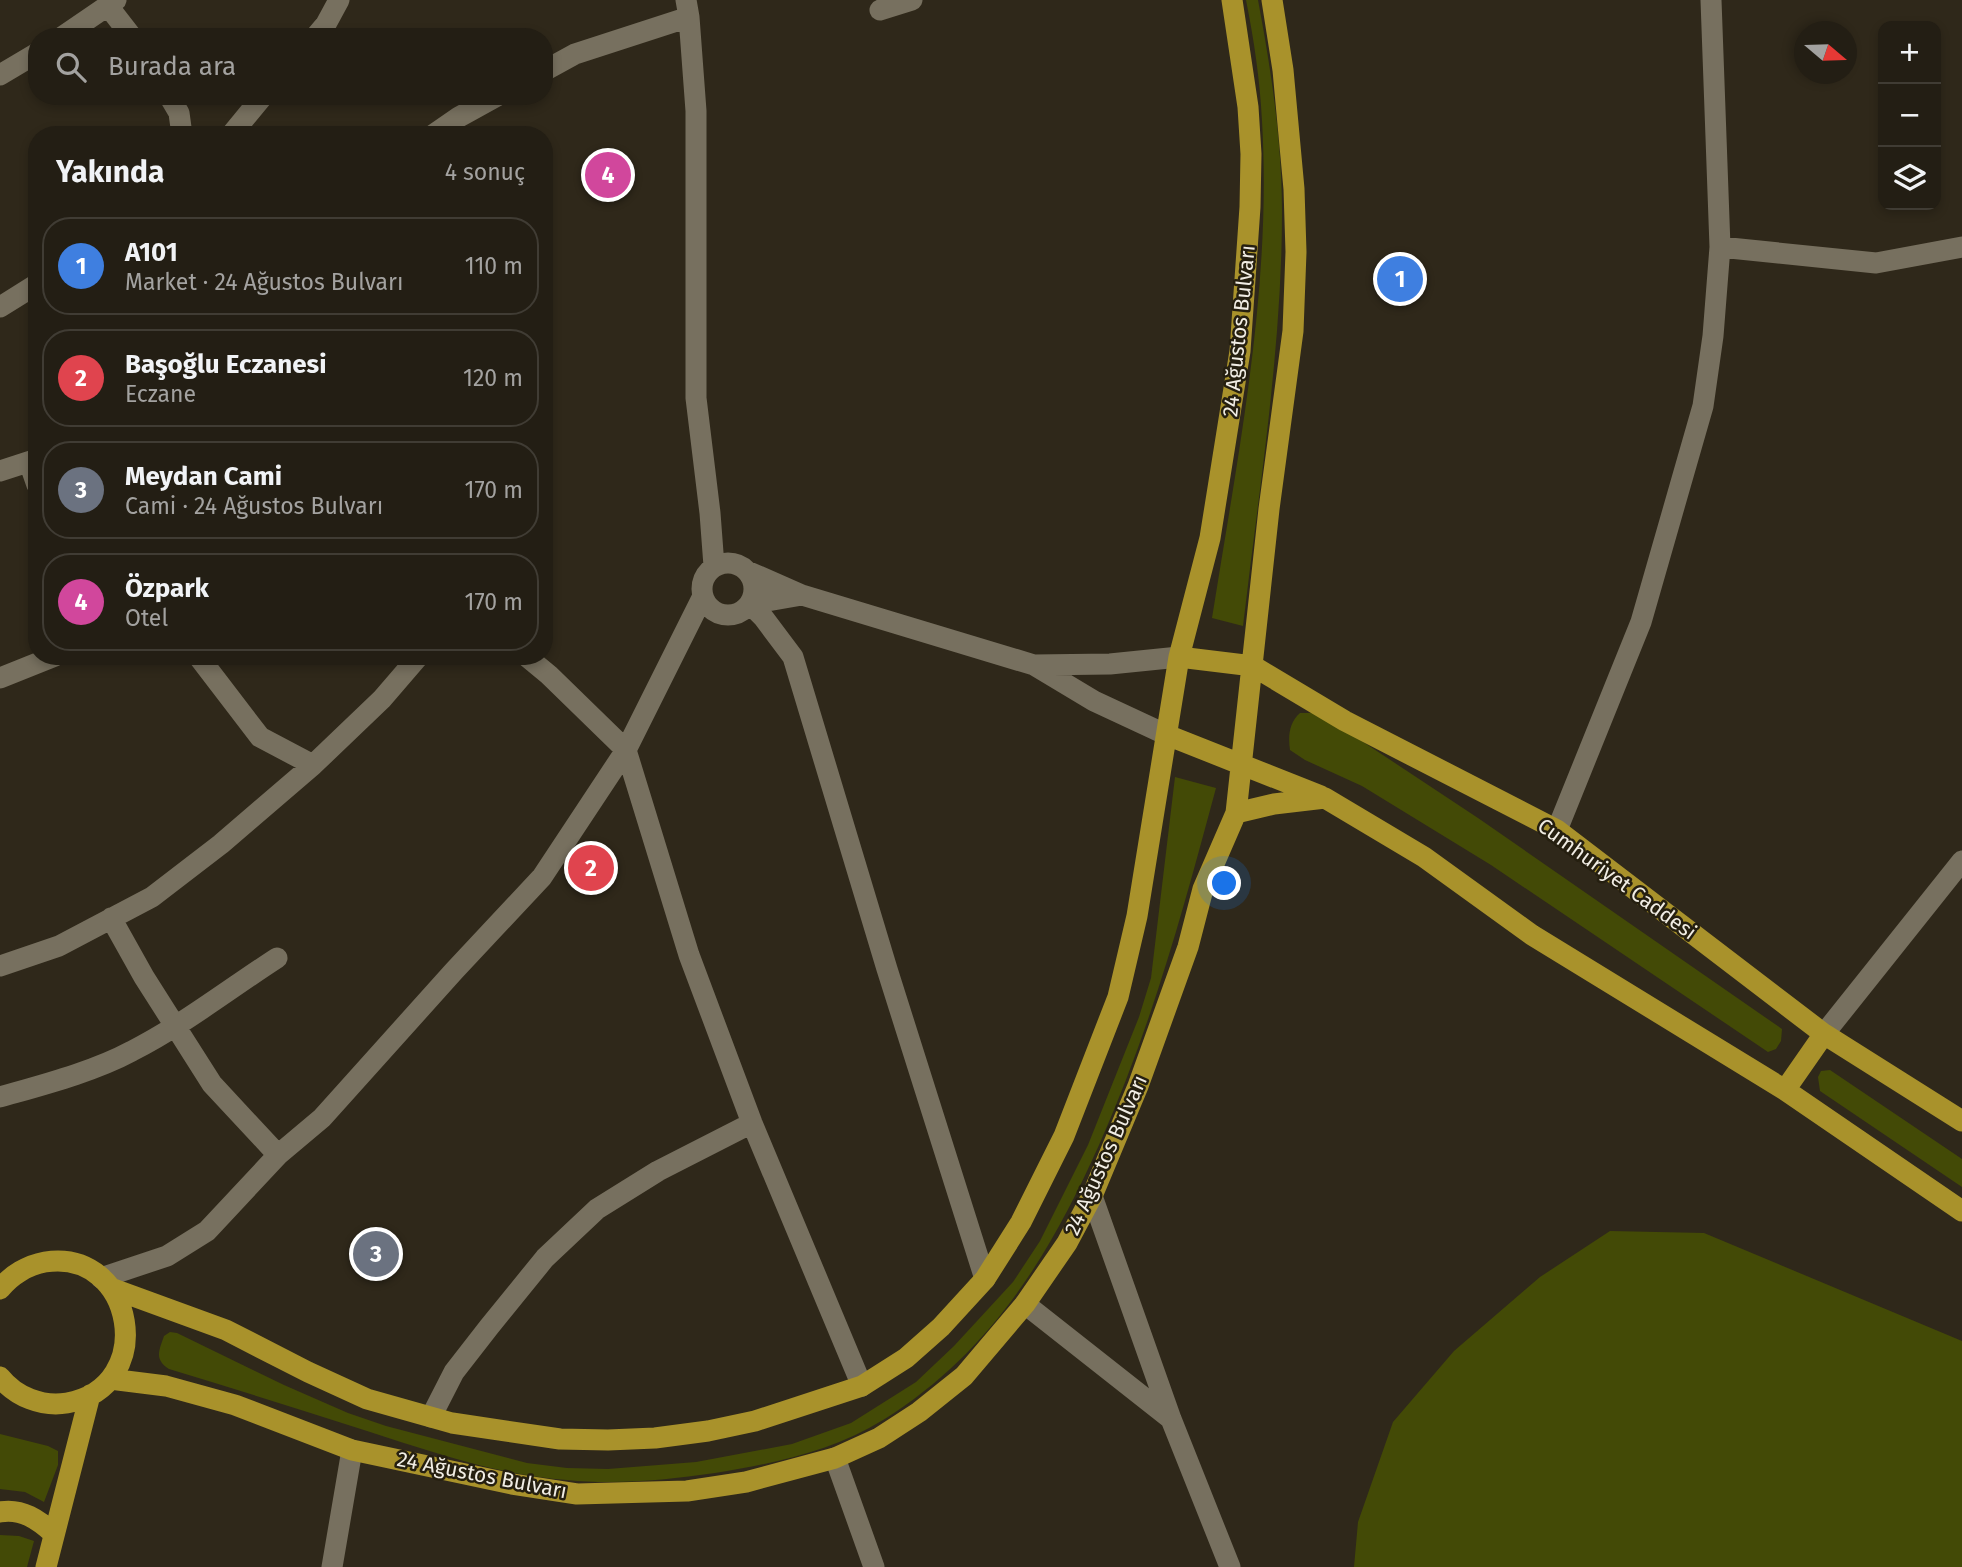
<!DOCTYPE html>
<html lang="tr">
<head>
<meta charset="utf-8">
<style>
  :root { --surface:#231e14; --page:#2f2b22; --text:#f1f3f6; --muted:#a3a2a0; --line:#403c34; --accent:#0f766e }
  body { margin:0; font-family:"Fira Sans",sans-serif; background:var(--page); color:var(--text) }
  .controls { position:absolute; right:21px; top:21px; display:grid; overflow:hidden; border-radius:14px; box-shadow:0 4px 10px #0003 }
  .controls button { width:63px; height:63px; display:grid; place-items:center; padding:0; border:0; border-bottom:2px solid var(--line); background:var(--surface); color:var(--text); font:35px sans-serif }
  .compass { position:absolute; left:1794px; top:21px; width:63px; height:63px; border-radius:50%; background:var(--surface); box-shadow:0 4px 10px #0003; rotate:109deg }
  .you { position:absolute; left:1225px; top:884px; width:24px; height:24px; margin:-18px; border:5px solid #fff; border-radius:50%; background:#1a73e8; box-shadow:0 0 0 10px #1a73e833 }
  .badge { display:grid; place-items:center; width:46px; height:46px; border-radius:50%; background:var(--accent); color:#fff; font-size:23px; font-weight:700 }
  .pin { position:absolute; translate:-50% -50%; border:4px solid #fff; box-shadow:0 2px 7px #0006 }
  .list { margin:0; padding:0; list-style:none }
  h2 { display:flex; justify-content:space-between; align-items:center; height:91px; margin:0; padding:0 28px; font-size:30px }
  h2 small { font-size:23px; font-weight:400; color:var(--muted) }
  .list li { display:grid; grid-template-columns:46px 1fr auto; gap:21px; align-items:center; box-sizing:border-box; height:98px; margin:0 14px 14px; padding:0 14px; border:2px solid var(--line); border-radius:28px }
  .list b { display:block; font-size:26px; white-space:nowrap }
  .list p { margin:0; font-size:23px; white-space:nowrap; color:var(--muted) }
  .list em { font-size:23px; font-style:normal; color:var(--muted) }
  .icon { flex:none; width:38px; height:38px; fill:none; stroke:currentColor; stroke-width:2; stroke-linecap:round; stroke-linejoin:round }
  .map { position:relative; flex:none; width:1962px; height:1567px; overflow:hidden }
  .search { position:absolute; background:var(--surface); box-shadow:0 4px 10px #0003; left:28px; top:28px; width:525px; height:77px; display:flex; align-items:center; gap:18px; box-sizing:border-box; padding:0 24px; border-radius:28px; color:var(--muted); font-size:26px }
  .panel { position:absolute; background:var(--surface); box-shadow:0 4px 10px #0003; left:28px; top:126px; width:525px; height:539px; border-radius:28px }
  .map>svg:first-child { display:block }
  .green { fill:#434a06 }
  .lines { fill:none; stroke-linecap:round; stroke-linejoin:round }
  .minor { stroke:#77705f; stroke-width:21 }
  .major { stroke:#a9922b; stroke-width:21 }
  .labels { text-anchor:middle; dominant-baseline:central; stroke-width:5; stroke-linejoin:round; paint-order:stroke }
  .street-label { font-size:21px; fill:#f1ede4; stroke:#251f10 }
</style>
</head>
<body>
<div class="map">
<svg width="1962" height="1567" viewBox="0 0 1962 1567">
  <rect width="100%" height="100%" fill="#2f281a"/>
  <path class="green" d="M1246,0H1258C1271,69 1282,141 1282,212C1282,350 1259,488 1243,626L1212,618C1238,454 1272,288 1262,121C1260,80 1254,40 1246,0Z
    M1300,713H1314L1330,720L1478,818L1782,1029L1781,1041L1776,1049L1768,1052L1491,865L1362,786L1305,760L1290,750C1288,736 1289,723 1300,713Z
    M1175,777L1216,788C1183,911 1151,1028 1099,1145C1049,1257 990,1353 883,1420C833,1451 772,1464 715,1473C666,1480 616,1485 567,1480C498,1475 432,1452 367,1431C301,1410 235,1389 169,1369C154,1359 159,1351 164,1336L170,1332L177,1333L284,1385L348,1413L386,1426L527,1463L567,1468L608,1469L696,1462L792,1444L851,1423L916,1382L954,1346L1013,1282L1040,1241L1088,1145L1139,1017L1151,978Z
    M1830,1070L1962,1159V1187L1820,1091L1818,1077L1821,1071Z
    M1610,1231L1704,1233L1962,1341V1567H1354L1358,1522L1393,1422L1454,1351L1540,1277Z
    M0,1434L48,1446L58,1451V1465L44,1502L25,1492L0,1489Z
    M0,1535L19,1536L34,1541L27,1567H0Z"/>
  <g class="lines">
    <path class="minor" d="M686,0L689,17L696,111V398L710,513L714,566
      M108,6L132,37
      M880,10L912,0
      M62,37L116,0
      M315,37L326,24L339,0
      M544,71L575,54L689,17
      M0,75L37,53
      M169,96L179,113L182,135
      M231,135L263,96
      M433,135L459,117L497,96
      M1720,247L1876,263L1962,247
      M0,307L37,284
      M29,462L37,485
      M0,471L37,459
      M702 589a26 26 0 1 1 52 0a26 26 0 1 1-52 0Z
      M747,571L802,595L750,604
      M802,595L1034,665
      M750,604L763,617L793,657L887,969L985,1279
      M198,656L260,737L313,765
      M526,656L549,675L626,750L689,955L752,1123L862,1386
      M0,678L55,656
      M1167,735L1094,701L1034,665L1110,664L1179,657
      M1557,830L1641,622L1703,406L1713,336L1720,247L1711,0
      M111,918L144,977L212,1084L278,1155
      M0,966L59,946L152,897L221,844L313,765L382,699L419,656
      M1824,1034L1962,861
      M0,1097C42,1085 93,1072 132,1051C183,1025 229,989 277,958
      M1092,1196L1171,1419L1230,1567
      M101,1278L167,1256L207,1231L278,1155L322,1118L454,971L542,877L626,750L702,598
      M1025,1304L1171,1419
      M431,1417L454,1372L489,1327L545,1258L597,1209L658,1171L752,1123
      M835,1458L874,1567
      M332,1567L352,1450"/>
    <path class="major" d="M1179,657L1253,666L1345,721L1557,830L1824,1034L1962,1121
      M1167,735L1321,796
      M1236,813L1269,509L1293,331L1296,252L1294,189L1283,70L1272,0
      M1785,1090L1824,1034
      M111,1288L226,1330L308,1372L367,1399L452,1423L560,1439L608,1440L655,1438L708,1431L755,1421L862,1386L906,1358L941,1327L985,1279L1021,1222L1064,1136L1118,997L1137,916L1179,657L1210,538L1240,351L1250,207L1251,154L1248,107L1232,0
      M0,1289C11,1275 28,1265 45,1262C135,1248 159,1387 67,1403C42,1407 16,1397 0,1377
      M110,1379L166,1386L235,1405L352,1450L512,1484L577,1494L687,1491L746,1482L835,1458L879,1438L919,1412L964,1376L1025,1304L1067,1243L1092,1196L1138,1086L1188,947L1203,889L1236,813L1274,804L1325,798L1424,857L1532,935L1785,1090L1962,1211
      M0,1512C22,1508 39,1520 54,1534
      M46,1567L90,1395"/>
  </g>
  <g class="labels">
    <g class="street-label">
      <text transform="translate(1239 331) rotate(-84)">24 Ağustos Bulvarı</text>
      <text transform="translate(1617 879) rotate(36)">Cumhuriyet Caddesi</text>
      <text transform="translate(1106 1155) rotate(-66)">24 Ağustos Bulvarı</text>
      <text transform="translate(482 1475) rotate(11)">24 Ağustos Bulvarı</text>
    </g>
  </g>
</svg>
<div class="controls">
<button>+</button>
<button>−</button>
<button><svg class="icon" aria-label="layers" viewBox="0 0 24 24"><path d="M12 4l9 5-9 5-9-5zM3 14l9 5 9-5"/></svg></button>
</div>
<svg class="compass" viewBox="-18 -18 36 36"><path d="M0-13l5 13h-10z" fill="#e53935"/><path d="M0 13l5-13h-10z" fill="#a3a2a0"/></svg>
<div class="you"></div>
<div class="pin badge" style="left:1400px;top:279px;background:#3f7fe0">1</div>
<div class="pin badge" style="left:591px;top:868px;background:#e0444e">2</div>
<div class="pin badge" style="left:376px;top:1254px;background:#6b7280">3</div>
<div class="pin badge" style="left:608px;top:175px;background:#d1479c">4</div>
<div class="search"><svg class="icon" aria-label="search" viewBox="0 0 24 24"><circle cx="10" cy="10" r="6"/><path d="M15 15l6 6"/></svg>Burada ara</div>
<section class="panel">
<h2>Yakında<small>4 sonuç</small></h2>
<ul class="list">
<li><span class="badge" style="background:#3f7fe0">1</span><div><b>A101</b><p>Market · 24 Ağustos Bulvarı</p></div><em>110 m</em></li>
<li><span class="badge" style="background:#e0444e">2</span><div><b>Başoğlu Eczanesi</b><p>Eczane</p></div><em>120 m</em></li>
<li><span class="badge" style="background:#6b7280">3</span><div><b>Meydan Cami</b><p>Cami · 24 Ağustos Bulvarı</p></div><em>170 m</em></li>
<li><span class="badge" style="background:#d1479c">4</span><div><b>Özpark</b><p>Otel</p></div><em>170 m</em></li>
</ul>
</section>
</div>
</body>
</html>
